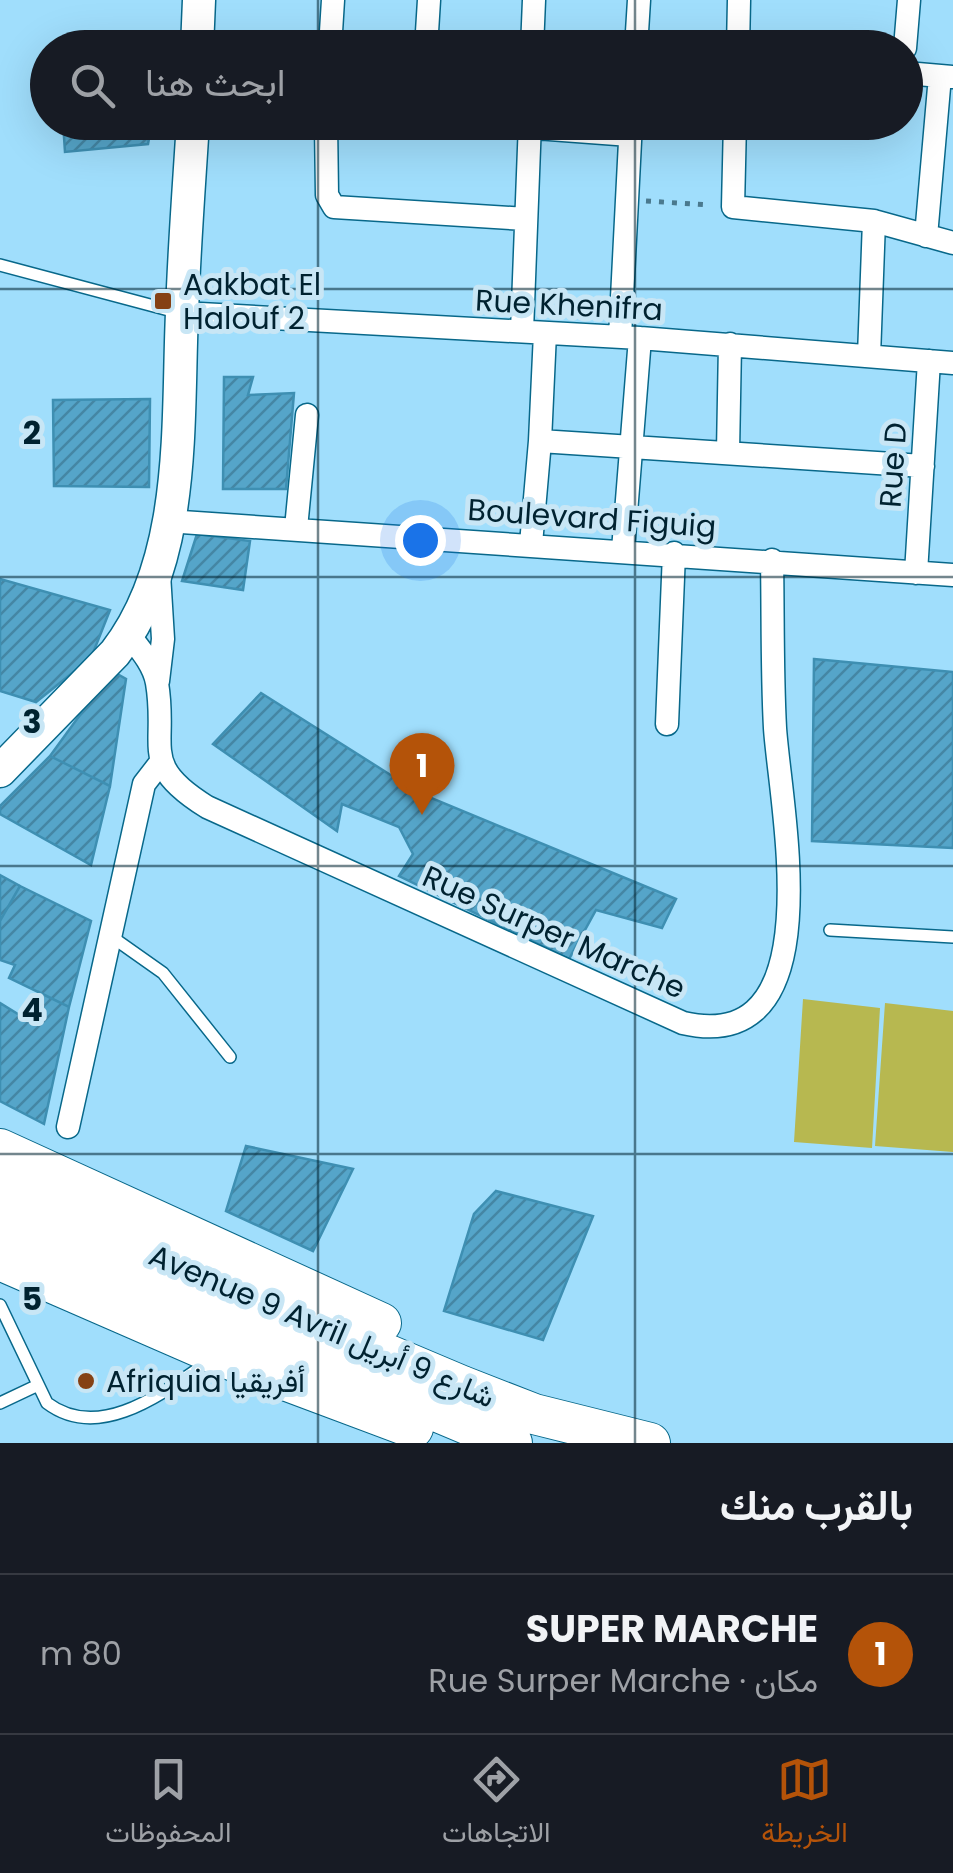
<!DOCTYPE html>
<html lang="ar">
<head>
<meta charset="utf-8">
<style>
  :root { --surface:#171b24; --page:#20242c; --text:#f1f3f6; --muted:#9ea1a6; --line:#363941; --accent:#b45309 }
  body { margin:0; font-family:Poppins,Vazirmatn,sans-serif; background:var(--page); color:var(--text); direction:rtl }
  .you { position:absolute; left:420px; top:540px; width:35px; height:35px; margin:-25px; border:8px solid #fff; border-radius:50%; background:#1a73e8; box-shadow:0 0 0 15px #1a73e833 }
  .badge { display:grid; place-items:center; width:65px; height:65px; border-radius:50%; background:var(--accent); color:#fff; font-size:32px; font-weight:700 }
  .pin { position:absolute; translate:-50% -82px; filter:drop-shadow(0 2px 5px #0008) }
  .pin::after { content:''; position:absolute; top:52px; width:35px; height:30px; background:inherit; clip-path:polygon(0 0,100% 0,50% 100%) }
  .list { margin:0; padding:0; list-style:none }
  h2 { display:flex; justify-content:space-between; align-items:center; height:130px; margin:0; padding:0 40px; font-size:42px }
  h2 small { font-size:32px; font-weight:400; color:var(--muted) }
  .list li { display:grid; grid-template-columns:65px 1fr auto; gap:30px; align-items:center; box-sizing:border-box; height:160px; padding:0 40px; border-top:2px solid var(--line) }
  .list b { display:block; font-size:38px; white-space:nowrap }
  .list p { margin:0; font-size:32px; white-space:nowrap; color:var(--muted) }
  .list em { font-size:32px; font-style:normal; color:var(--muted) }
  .icon { flex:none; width:55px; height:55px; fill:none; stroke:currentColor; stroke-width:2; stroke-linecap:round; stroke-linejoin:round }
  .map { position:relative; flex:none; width:953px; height:1443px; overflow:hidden; direction:ltr }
  .search { position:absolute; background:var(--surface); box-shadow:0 10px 40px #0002; left:30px; right:30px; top:30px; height:110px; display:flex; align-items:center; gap:25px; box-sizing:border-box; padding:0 35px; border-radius:55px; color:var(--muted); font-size:38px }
  .sheet { height:290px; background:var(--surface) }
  nav { display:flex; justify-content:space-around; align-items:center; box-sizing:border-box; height:140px; border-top:2px solid var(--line); background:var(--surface); font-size:28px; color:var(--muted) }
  nav a { display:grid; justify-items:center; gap:5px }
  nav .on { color:var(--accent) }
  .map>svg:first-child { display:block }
  .park { fill:#b7b850 }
  .building { fill:url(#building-hatch); stroke:#3e8fb2; stroke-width:2.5 }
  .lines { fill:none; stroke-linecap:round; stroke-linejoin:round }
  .service-casing { stroke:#08688a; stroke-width:14 }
  .minor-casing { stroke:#08688a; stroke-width:25 }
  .secondary-casing { stroke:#08688a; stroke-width:35 }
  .trunk-casing { stroke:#08688a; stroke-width:42 }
  .path { stroke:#4a798e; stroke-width:5; stroke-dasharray:5 8; stroke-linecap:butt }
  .service { stroke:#fff; stroke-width:11 }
  .minor { stroke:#fff; stroke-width:22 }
  .secondary { stroke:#fff; stroke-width:32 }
  .trunk { stroke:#fff; stroke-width:40 }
  .grid { fill:none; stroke:#002230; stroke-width:2.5; stroke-opacity:0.55 }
  .poi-dot { fill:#854114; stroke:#c8e6f5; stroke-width:4 }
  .labels { text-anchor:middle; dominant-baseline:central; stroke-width:10; stroke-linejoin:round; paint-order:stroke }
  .poi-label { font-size:30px; fill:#002230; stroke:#c8e6f5; text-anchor:start }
  .street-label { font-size:30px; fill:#002230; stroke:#c8e6f5 }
  .grid-label { font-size:32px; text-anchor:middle; font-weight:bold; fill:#002230; stroke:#c8e6f5; stroke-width:10; stroke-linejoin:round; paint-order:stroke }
</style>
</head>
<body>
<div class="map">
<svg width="953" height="1443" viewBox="0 0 953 1443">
  <defs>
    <pattern id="building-hatch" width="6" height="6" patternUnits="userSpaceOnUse" patternTransform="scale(2.5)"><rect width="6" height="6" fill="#55a5c9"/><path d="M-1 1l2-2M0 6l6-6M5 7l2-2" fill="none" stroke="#4486a4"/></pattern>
  </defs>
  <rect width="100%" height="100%" fill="#a0defc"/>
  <path class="park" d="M803,999L880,1008L872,1148L794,1142Z
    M885,1003L953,1011V1152L875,1146Z"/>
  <path class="building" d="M63,122H152L148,144L65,152Z
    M224,377H253L248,395L294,393L286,489H223Z
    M150,399L149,487L54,486L53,400Z
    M197,534L250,541L243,590L182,581Z
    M0,579L110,610L91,658L36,702L0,691Z
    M814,659L953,672V848L812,841Z
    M112,671L126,679L110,786L50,756Z
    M261,693L419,793L676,899L662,928L596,910L569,959L399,876L413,854L399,827L342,804L337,831L213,744Z
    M50,756L110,786L91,865L0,814V806Z
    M0,875L20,886L0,921Z
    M20,886L91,921L69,1007L9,978L15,965L0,960V921Z
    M39,992L69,1007L44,1124L0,1101V1003L26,1019Z
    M246,1146L353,1169L313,1251L226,1211Z
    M496,1191L593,1216L543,1340L444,1311L474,1214Z"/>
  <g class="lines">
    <g class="service-casing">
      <path id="service" d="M0,265L180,313
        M830,930L953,937
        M112,937L163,973L230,1057
        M0,1305L47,1403C100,1443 164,1392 211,1360
        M0,1403L36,1386"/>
    </g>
    <g class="minor-casing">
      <path id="minor" d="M330,48L333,0
        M426,48L429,0
        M532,48L534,0
        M636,48L639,0
        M738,48L739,0
        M905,48L909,0
        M906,73L952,77
        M326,122L327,195L334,207L526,219
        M452,122L630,135
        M735,122L733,207L874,221L953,243
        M926,236L940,76
        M182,313L640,338L953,363
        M522,331L530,122
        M620,337L631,122
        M869,356L874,221
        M540,441L545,333
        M728,452L730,344
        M167,521L953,575
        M296,528L307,415
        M531,544L540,441L923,466
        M623,550L640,338
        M916,573L929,361
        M129,635C140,649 154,665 157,683C168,748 138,764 207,807L683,1023C835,1058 780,806 775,728C772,672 773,616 772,560
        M158,681L163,639L159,574
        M667,724L674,553
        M68,1127L144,784L161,762"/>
    </g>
    <g class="secondary-casing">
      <path id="secondary" d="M197,48L199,0
        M0,771L115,653C187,560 177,425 182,313C184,250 189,186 193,122"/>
    </g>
    <g class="trunk-casing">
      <path id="trunk" d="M0,1149L381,1323
        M0,1191L462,1386L534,1414L650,1443
        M0,1228L512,1443
        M0,1260L218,1355L413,1428"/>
    </g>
    <path class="path" d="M646,201L710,205"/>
    <use href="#service" class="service"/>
    <use href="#minor" class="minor"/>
    <use href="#secondary" class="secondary"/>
    <use href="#trunk" class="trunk"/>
  </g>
  <path class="grid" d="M318,0V48M635,0V48M318,122V1443M635,122V1443M0,289H953M0,577H953M0,866H953M0,1154H953"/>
  <g class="poi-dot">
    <rect x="153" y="291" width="20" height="20" rx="5"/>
    <circle cx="86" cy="1381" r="10"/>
  </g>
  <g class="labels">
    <g class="poi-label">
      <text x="183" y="284">Aakbat El<tspan x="183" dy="34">Halouf 2</tspan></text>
      <text x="106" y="1381">Afriquia أفريقيا</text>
    </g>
    <g class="street-label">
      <text transform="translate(569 305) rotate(3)">Rue Khenifra</text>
      <text transform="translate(893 465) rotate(-86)">Rue D</text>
      <text transform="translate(592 518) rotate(4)">Boulevard Figuig</text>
      <text transform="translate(554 932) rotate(24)">Rue Surper Marche</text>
      <text transform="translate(322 1326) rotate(23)">Avenue 9 Avril شارع 9 أبريل</text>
    </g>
  </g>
  <g class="grid-label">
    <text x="32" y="444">2</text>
    <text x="32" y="733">3</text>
    <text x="32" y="1021">4</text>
    <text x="32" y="1310">5</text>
  </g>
</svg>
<div class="you"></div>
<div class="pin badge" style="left:422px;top:815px">1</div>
<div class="search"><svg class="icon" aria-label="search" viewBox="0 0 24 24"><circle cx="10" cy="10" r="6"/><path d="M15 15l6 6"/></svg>ابحث هنا</div>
</div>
<section class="sheet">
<h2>بالقرب منك<small></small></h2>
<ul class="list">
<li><span class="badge">1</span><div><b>SUPER MARCHE</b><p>مكان · Rue Surper Marche</p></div><em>80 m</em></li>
</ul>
</section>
<nav>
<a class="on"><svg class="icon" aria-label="map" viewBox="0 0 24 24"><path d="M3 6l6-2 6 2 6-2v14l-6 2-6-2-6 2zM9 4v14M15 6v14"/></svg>الخريطة</a>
<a><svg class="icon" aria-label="directions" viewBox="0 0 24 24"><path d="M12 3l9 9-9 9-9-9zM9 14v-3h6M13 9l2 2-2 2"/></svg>الاتجاهات</a>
<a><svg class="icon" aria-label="saved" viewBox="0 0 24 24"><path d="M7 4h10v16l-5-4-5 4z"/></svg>المحفوظات</a>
</nav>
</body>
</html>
